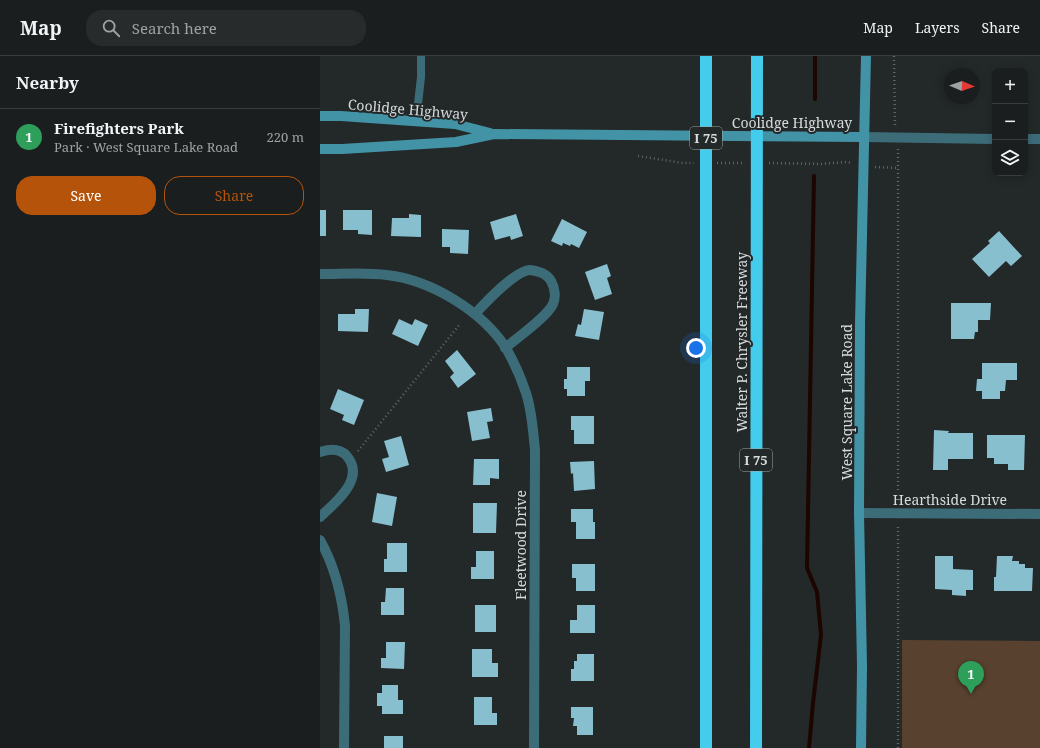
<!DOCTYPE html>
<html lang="en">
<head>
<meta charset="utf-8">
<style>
  :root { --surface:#1a1e1f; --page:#272b2c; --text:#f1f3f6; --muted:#9fa2a4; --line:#383c3d; --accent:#b45309 }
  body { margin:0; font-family:"Noto Serif",serif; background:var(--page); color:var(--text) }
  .controls { position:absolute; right:12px; top:12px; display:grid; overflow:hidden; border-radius:8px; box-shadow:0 2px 10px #0003 }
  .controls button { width:36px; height:36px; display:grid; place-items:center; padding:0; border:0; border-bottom:1px solid var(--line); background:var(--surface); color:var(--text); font:20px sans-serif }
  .compass { position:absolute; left:624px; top:12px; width:36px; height:36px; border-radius:50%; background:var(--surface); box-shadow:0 2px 10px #0003; rotate:92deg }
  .you { position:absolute; left:376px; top:292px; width:14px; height:14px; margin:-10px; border:3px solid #fff; border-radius:50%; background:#1a73e8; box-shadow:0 0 0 6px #1a73e833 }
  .badge { display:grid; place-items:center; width:26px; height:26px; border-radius:50%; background:var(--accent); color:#fff; font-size:13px; font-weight:700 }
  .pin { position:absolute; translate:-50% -33px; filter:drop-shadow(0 1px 2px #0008) }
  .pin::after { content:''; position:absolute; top:21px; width:14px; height:12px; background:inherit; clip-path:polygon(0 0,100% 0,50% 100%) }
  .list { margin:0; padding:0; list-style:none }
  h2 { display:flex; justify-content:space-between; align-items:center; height:52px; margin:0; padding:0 16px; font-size:17px }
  h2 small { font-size:13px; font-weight:400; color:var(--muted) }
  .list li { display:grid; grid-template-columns:26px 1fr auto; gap:12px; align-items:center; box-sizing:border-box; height:56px; padding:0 16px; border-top:1px solid var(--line) }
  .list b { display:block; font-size:15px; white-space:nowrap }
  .list p { margin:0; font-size:13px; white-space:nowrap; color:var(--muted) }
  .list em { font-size:13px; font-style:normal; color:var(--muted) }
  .actions { display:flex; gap:8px; padding:12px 16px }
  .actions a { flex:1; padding:9px 0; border:1px solid var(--accent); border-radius:16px; text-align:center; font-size:14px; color:var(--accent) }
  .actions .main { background:var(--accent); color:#fff }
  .icon { flex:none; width:22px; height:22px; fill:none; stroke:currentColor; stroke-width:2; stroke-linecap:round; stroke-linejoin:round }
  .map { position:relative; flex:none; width:720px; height:692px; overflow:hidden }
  header { display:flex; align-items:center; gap:24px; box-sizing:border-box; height:56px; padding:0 20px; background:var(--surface); border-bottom:1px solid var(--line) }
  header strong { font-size:19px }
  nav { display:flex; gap:22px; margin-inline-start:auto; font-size:14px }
  .search { width:280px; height:36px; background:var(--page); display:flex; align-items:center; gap:10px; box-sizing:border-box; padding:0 14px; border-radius:16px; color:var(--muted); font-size:15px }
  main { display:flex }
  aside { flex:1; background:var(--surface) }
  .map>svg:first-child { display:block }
  .green { fill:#58412f }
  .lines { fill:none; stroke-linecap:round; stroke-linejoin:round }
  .stream { stroke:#1c0600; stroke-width:4 }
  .building { fill:#87bfcf }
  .path { stroke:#616566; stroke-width:2.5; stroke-dasharray:1 3; stroke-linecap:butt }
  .service { stroke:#3d6c79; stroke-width:8 }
  .minor { stroke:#3d6c79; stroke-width:10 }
  .tertiary { stroke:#3d6c79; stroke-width:10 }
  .secondary { stroke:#4393a7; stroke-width:10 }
  .motorway { stroke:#43ccec; stroke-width:12 }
  .labels { text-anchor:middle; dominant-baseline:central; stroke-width:4; stroke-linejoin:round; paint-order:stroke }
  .shield { fill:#232829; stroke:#a1a5a6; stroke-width:1 }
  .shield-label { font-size:13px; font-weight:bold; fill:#d7dadb }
  .street-label { font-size:14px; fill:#d7dadb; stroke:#232829 }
</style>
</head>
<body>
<header>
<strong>Map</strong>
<div class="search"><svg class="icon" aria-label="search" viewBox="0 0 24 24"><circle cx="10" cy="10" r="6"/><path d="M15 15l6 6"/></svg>Search here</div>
<nav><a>Map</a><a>Layers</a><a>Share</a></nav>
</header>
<main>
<aside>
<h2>Nearby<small></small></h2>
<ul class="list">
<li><span class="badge" style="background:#2e9e5b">1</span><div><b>Firefighters Park</b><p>Park · West Square Lake Road</p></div><em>220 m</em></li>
</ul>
<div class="actions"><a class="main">Save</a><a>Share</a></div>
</aside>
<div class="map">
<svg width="720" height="692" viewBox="0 0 720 692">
  <rect width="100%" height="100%" fill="#232829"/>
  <path class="green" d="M582,584L720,585V692H582Z"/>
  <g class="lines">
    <path class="stream" d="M495,0V43
      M489,692L493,647L501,579L497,536L487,512L494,120"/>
  </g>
  <path class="building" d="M0,154H6V180H0Z
    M23,154H52V179L38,178V174H23Z
    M89,158L101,159V181L71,180L72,162H89Z
    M196,158L203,180L191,184L190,180L175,184L170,166Z
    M242,163L267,176L259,192L251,188L250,190L243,187L242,190L231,185Z
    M122,173L149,174L148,198L130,197V191H122Z
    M679,175L702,200L691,210L686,205L669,221L652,203L670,187L668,185Z
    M287,208L291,220L287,222L292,238L275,244L265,216Z
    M631,247H671L670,264H658V276H655L654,283H631Z
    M35,253H49L48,276L18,275V258H35Z
    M264,253L284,256L279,284L255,280L258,268L261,269Z
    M79,263L92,269L95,263L108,269L98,290L72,278Z
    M137,294L156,318L138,332L130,321L134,317L125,305Z
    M662,307H697V324H686L685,335H680V343H662V335H656L657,323H662Z
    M247,311H270V325H265V340H247V333H244V323H247Z
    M18,333L44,344L34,369L22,364L24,359L10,353Z
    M171,352L173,365L167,366L170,382L152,385L147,356Z
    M251,360H274V388H254V374H251Z
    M614,374L629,375L628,377H653V403H628V414H613Z
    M667,379H705L704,414H688V408H674V402H667Z
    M81,380L89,409L66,416L62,403L69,401L64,385Z
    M154,403H179V423L170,422V429H153Z
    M274,405L275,433L254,435L253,417L251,418L250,406Z
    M57,437L77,441L72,470L52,466Z
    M153,447H177L176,477H153Z
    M251,453H273V466H275V483H256V466H251Z
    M67,487H87V516H64V503H67Z
    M156,495H174V523H151V511H156Z
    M615,500H633V513L653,514V534H646V540L632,539V534L615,533Z
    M677,500H693L692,505H699V508H705V512H713L712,535H674V521H676Z
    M252,508H275V535H256V522H252Z
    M66,532H84V559H61V546H65Z
    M155,549H176V576H155Z
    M257,549H275V577H250V564H257Z
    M66,586H85L84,613L61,612V602H66Z
    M152,593H172V607H178V621H152Z
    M257,598H274V625H251V613H254V605H257Z
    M62,629H78V644H83V658H62V650H57V637H62Z
    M154,641H172V657H177V669H154Z
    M251,651H273V679H257V670H253L254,662H251Z
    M64,680H83V692H64Z"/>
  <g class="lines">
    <path class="path" d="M574,0L575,72
      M578,93V448
      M318,100L363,107H374
      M397,107H424
      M449,107L501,108L526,106L532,107
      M555,111L578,112
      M38,395L140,268
      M578,692V469"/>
    <path class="service" d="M96,66L101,21V0"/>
    <path class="minor" d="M0,218C22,218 45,216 67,219C111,224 162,255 186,292C194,306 201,322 206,337C212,355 213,375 215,394L214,692
      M155,258C165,247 195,215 210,214C213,214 219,216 222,217C226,219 229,221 231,225C235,232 236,241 233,248C228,260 196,283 185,292
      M0,396C9,393 19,392 26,399C47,422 15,447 0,461
      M539,457L720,458
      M0,484C15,511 22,539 25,570L24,692"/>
    <path class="tertiary" d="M544,81L675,83
      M705,83H720"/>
    <path class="secondary" d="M0,60H21L135,68L170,77
      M0,93H22L136,86L174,78L544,81
      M541,692L542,610L539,457L540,268L546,0"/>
    <path class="motorway" d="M386,0V692
      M436,692L437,0"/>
  </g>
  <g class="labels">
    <g class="shield">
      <rect x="370" y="71" width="32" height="22" rx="3"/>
      <rect x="420" y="393" width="32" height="22" rx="3"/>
    </g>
    <g class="shield-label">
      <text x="386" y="82">I 75</text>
      <text x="436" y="404">I 75</text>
    </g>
    <g class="street-label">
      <text transform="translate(88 53) rotate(5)">Coolidge Highway</text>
      <text x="472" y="66">Coolidge Highway</text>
      <text transform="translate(421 286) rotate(-90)">Walter P. Chrysler Freeway</text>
      <text transform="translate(526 346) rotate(-90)">West Square Lake Road</text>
      <text x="630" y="443">Hearthside Drive</text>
      <text transform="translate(200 489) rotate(-90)">Fleetwood Drive</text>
    </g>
  </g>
</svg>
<div class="controls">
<button>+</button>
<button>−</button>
<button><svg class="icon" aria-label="layers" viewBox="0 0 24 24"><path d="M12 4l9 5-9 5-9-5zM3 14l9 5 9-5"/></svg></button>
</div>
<svg class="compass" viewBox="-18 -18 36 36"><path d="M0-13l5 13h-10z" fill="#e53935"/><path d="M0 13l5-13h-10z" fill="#9fa2a4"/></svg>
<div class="you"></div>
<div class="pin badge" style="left:651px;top:638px;background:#2e9e5b">1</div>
</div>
</main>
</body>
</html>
